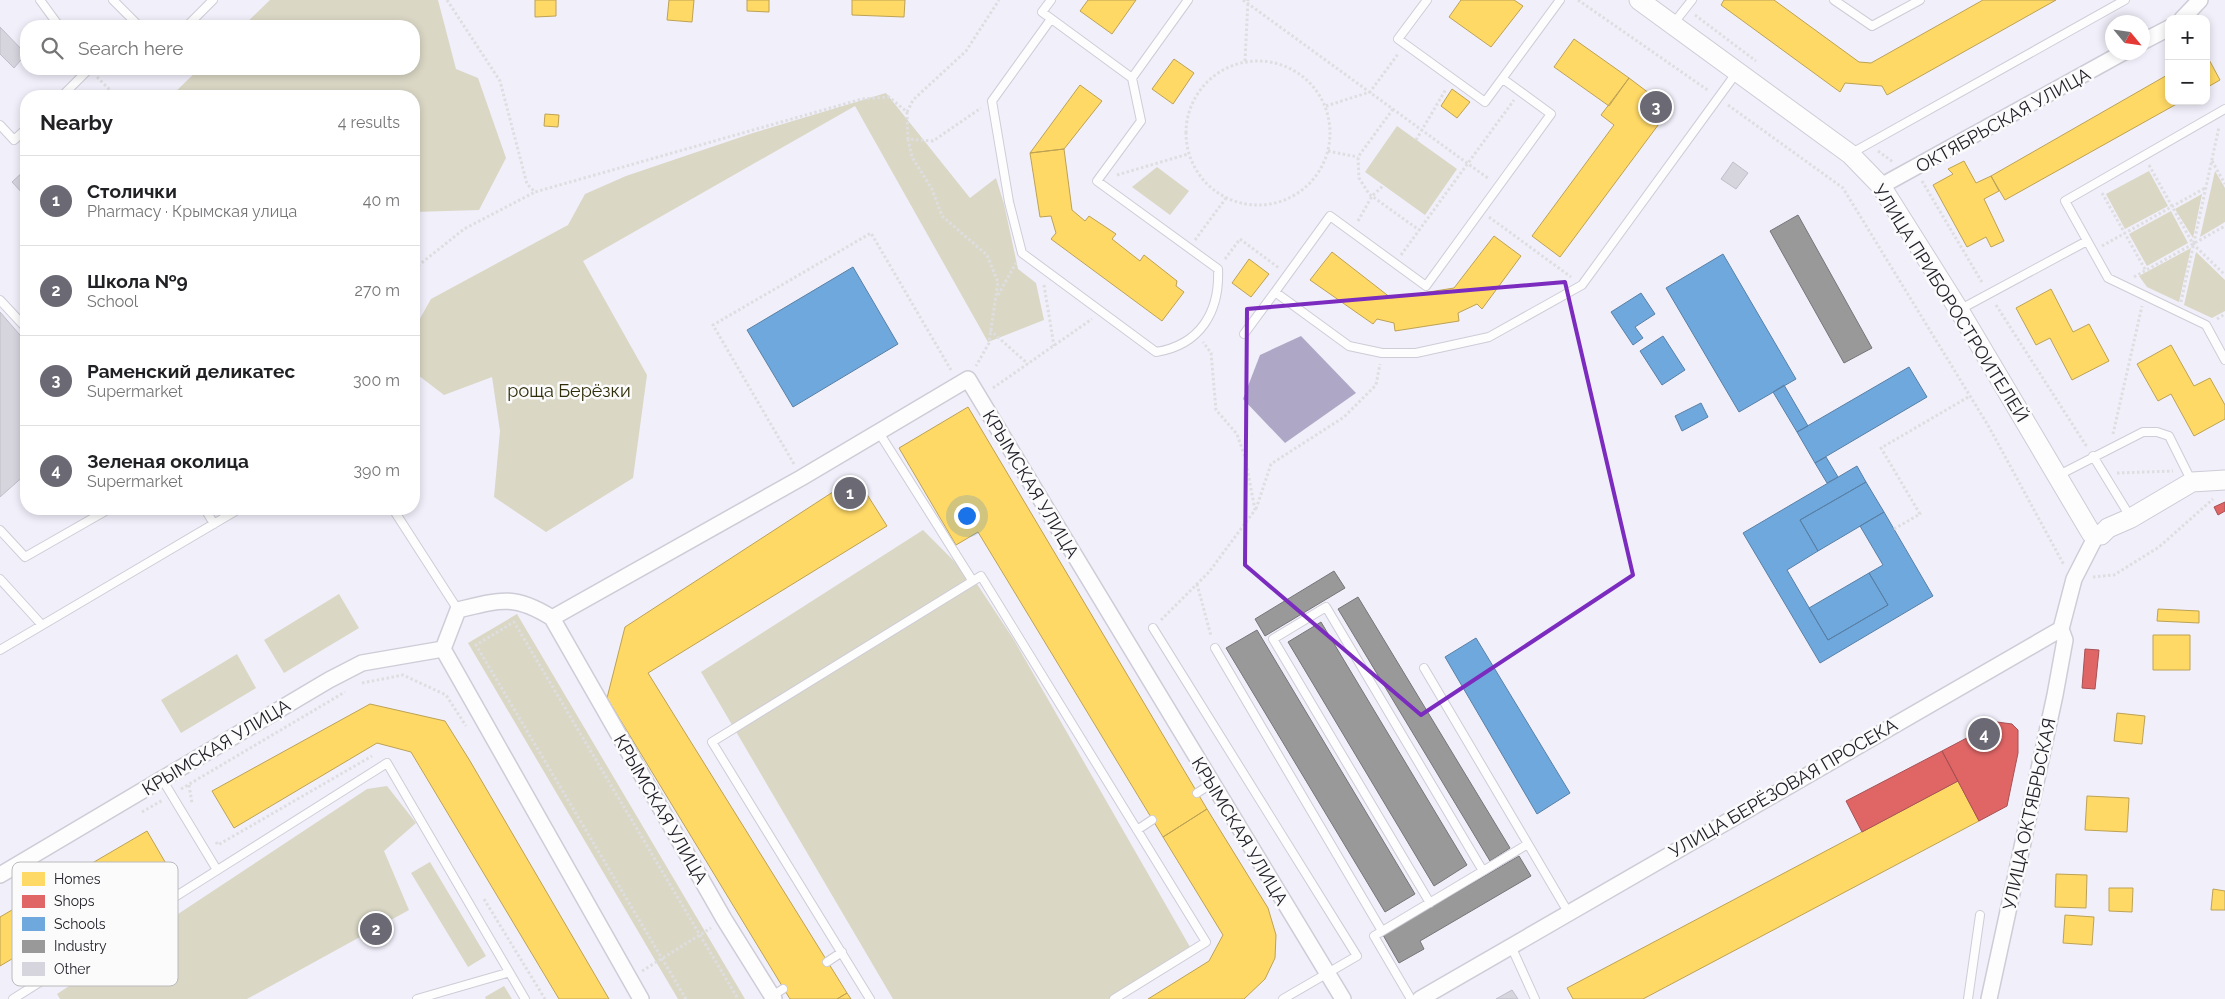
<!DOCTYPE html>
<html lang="en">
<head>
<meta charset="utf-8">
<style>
  :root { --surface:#fff; --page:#f6f6f6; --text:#202124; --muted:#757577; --line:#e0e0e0; --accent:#6b6973 }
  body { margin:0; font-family:Raleway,sans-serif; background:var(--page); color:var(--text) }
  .controls { position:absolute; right:15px; top:15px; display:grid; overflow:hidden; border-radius:10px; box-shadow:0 2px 8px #0003 }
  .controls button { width:45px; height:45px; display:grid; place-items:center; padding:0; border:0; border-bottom:1px solid var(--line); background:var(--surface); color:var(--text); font:25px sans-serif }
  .compass { position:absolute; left:2105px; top:15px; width:45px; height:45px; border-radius:50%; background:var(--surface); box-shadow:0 2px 8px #0003; rotate:119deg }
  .you { position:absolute; left:966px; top:515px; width:18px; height:18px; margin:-12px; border:4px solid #fff; border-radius:50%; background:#1a73e8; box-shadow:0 0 0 8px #1a73e833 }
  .badge { display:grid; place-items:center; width:32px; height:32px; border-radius:50%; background:var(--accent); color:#fff; font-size:16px; font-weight:700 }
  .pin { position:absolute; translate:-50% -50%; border:2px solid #fff; box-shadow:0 1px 5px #0006 }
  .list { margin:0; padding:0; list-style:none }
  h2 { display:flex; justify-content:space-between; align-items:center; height:65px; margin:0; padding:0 20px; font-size:21px }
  h2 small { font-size:16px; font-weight:400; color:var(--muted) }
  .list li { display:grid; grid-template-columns:32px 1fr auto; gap:15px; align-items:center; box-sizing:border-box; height:90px; padding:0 20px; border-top:1px solid var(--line) }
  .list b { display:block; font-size:19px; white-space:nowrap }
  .list p { margin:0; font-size:16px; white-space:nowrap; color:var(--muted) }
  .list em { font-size:16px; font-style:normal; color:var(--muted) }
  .icon { flex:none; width:28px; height:28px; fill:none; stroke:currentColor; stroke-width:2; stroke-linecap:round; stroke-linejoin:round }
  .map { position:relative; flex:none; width:2225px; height:999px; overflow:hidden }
  .search { position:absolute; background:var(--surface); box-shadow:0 2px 8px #0003; left:20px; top:20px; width:400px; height:55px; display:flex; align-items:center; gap:12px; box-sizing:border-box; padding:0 18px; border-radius:20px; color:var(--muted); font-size:19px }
  .panel { position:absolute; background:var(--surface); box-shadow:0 2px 8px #0003; left:20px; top:90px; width:400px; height:425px; border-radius:20px }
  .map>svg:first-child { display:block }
  .green { fill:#dad7c5 }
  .water { fill:#aea8c6 }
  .homes { fill:#ffd966; stroke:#bda254 }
  .shops { fill:#e06666; stroke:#a75154 }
  .schools { fill:#6fa8dc; stroke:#5880a7 }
  .industry { fill:#999; stroke:#767578 }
  .building { fill:#d6d4dd; stroke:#c0bec8 }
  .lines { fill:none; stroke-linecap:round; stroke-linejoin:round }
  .service-casing { stroke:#ceccd6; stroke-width:10 }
  .minor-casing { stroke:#ceccd6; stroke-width:18 }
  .tertiary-casing { stroke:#ceccd6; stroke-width:21 }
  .path { stroke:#dedee1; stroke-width:3; stroke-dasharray:2.5 2.5; stroke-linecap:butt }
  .service { stroke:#fdfdfe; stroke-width:8 }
  .minor { stroke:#fdfdfe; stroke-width:15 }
  .tertiary { stroke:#fdfdfe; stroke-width:19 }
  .marked { fill:none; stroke:#7b2cbf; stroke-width:4; stroke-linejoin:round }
  .labels { text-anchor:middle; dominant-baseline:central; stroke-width:5; stroke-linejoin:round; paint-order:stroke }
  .street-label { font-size:18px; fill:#23212a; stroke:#fbfbfb }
  .park-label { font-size:18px; fill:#312e0a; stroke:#fbfbfb }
  .key { fill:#fbfbfb; stroke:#bababc; stroke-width:1 }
  .key-label { font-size:14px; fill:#23212a }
</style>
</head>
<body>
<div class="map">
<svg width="2225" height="999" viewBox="0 0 2225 999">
  <rect width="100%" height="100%" fill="#f1effa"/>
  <path class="green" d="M270,0H438L456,69L478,78L506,158L479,210L414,212V96H171L199,69H414V26H243Z
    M886,93L970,198L996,178L1004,204L1018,269L1036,283L1044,320L988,342L855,106L583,261L647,375L633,478L546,532L494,497L500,431L492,377L444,395L414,372V329L431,299L568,225L585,194L626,176L753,133Z
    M1397,126L1457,169L1425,215L1365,172Z
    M1157,167L1189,191L1170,215L1132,187Z
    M2149,171L2168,206L2125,229L2106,194Z
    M2215,171L2225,188V222L2200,237Z
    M2202,194L2193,238L2175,209Z
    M2171,211L2188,243L2147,266L2129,234Z
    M2191,248L2179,302L2147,287L2139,276Z
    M2196,252L2225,280V311L2212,318L2184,305Z
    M923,530L977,584L1014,640L1190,947L1110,999H893L701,672Z
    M339,594L359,628L284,673L264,640Z
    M517,614L745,999H678L468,643Z
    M237,654L256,688L181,733L161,700Z
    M387,786L416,823L384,851L409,910L247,999H60L57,994L367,789Z
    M430,862L486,956L468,967L411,873Z
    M504,986L512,999H486L485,997Z"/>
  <path class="water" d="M1301,336L1356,393L1285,443L1243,399L1260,355Z"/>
  <path class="homes" d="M535,0H556V16L535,17Z
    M669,0H694L692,22L667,20Z
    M747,0H769V12L747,11Z
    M852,0H905L904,17L852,15Z
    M1088,0H1136L1112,34L1080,11Z
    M1461,0H1514L1523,6L1491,47L1449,17Z
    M1724,0H1774L1859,62L1871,63L1983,0H2056L1887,95L1882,86L1845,83L1840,92L1721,5Z
    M1574,39L1629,78L1609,106L1554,67Z
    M2206,54L2220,80L2206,88Z
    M1174,59L1194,73L1173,104L1152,89Z
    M2169,74V101H2182L2005,200L1991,176Z
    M1629,78L1670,109L1560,257L1532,236L1614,125L1601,115Z
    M1080,85L1102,101L1064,149L1030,153Z
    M1452,89L1470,102L1457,118L1441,106Z
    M545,114L559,115L558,127L544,126Z
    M1064,149L1072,210L1085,221L1089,216L1116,234L1112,239L1140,261L1144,255L1177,281L1176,286L1184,292L1162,321L1051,239L1056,233L1051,216L1040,217L1030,153Z
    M1964,161L1976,183L1991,176L1999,191L1984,199L2004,241L1991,247L1986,237L1967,247L1933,185L1953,174L1948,169Z
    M1494,236L1521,256L1482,309L1477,304L1458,313L1459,321L1395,331L1394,323L1377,319L1373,324L1310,280L1332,252L1391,298L1454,288Z
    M1249,259L1269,274L1251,297L1232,283Z
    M2051,289L2073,332L2089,324L2109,361L2072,380L2050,338L2036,345L2016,308Z
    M2171,345L2194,386L2210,378L2225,405V419L2194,436L2171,394L2158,401L2137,364Z
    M968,407L1207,809L1163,837L978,532L956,545L899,448Z
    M856,477L887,526L648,673L847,993L837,999H790L607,698L625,627Z
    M2158,609L2199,611V623L2157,621Z
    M2153,635H2190V670H2153Z
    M370,704L445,721L470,761L609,999H559L411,752L377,743L234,828L212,791Z
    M2117,713L2145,716L2142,744L2114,741Z
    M1958,781L1979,821L1643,999H1573L1567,988Z
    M2087,796L2129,798L2127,832L2085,830Z
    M1207,809L1268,908L1276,935L1275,958L1265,979L1244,999H1148L1209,961L1223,935L1163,837Z
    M147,831L168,867L0,966V917Z
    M2056,874L2087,875L2086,908L2055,907Z
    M2109,888H2133L2132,912L2109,911Z
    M2213,889L2225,891V910H2211Z
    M2065,915L2094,917L2092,945L2063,943Z
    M847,993L851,999H837Z"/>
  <path class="shops" d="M2225,502V511L2218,515L2214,507Z
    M2085,649L2099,650L2095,689L2082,688Z
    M1997,722L2012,724L2018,730V753L2007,806L1979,821L1942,751Z
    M1942,751L1958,781L1862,832L1846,801Z"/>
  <path class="schools" d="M1723,254L1796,379L1739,412L1666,288Z
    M853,267L898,344L793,407L747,330Z
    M1641,293L1655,314L1635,327L1643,338L1633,345L1611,312Z
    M1663,336L1685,370L1662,385L1640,351Z
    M1909,367L1927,397L1815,463L1797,432Z
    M1784,385L1808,426L1797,432L1773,392Z
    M1701,403L1708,417L1682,431L1675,416Z
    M1826,457L1838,477L1827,483L1815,463Z
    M1857,466L1866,482L1800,520L1818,551L1787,570L1828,640L1888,605L1869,573L1883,565L1860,526L1884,512L1933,596L1820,663L1743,533Z
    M1866,482L1884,512L1818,551L1800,520Z
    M1869,573L1888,605L1828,640L1809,608Z
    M1476,638L1570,793L1537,814L1445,657Z"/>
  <path class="industry" d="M1798,215L1872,348L1844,363L1770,231Z
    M1334,571L1345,588L1265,636L1255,619Z
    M1358,597L1510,848L1490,861L1338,609Z
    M1321,622L1467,865L1434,886L1288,642Z
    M1257,630L1415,894L1385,912L1226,648Z
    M1519,856L1531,876L1420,941L1424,949L1399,963L1383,935Z"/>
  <path class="building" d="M0,27L26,54L14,68L0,54Z
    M107,90L113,96H101Z
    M1733,162L1748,173L1736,189L1721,179Z
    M26,169V197L12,182Z
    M0,312L26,342V474L0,497Z
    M1512,990L1518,999H1496Z"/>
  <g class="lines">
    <g class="service-casing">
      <path id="service" d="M40,0L59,26
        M113,0L139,26
        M1051,0L1042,12L1132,78L1141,121L1097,181L1218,269C1220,312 1200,345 1156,352L1022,253L1009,202L992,101L1051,19
        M1427,0L1398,39L1485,102L1560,0
        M1834,0L1872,26L1920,0
        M1673,24L1692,0
        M187,26L213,0
        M1132,78L1188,0
        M62,96L89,69
        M2225,109L2065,201L2108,278L2206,325L2225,360
        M0,125L14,140L26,129
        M1850,154L2125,0
        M1275,292L1330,216L1426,286L1551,114L1503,79
        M0,300L26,328
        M1959,310L2087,241
        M1244,334L1275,292L1349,346L1382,353H1416L1489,337L1582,285L1737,72
        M878,431L972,580
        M2093,456L2131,518
        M2057,476L2143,432H2157L2169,436L2192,482
        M205,509L214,524
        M393,509L458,610
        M0,530L25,557L109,509
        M0,579L42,625
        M1153,628L1357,956L1283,999
        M1215,648L1382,931
        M0,650L239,509
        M1424,668L1528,844
        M162,779L217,870
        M1197,793L1211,784
        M1137,830L1152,820
        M1430,903L1273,639L1326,607L1483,871L1528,844L1568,912
        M1511,946L1535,999
        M827,962L842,952
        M772,996L783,989
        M13,999L387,763L525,999
        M417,999L507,973
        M870,999L712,742L981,576L1206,942L1114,999
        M1411,999L1374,936L1483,871
        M1968,999L1980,915"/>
    </g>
    <g class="minor-casing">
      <path id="minor" d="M2182,19L2200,0
        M2142,42L2169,28
        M1881,186L2124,52
        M552,618L801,478L968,379L1343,999
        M443,649L458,610C499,600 514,594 552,618L724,919L774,999
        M443,649L641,999
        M0,875L329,680L362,663L443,649
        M1420,999L2061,629L2074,579L2096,536
        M1989,999L2055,695L2065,640L2061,629"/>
    </g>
    <g class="tertiary-casing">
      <path id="tertiary" d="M1639,0L1850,154L1881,186L1959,310L2091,533L2101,535L2108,528L2131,518L2192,482L2225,480"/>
    </g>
    <path class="path" d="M447,0L500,81L527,184L535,192L862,99L889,97L907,112L908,139L933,141L981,108
      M1243,0L1489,179
      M1578,0L1709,91
      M1695,15L1756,61
      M1186 133a72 72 0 1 1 144 0a72 72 0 1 1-144 0Z
      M1245,61L1248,0
      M97,77L116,96
      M1728,105L1843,188L1989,427L2064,565
      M1326,106L1370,92L1398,54
      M1393,109L1358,157L1359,178L1369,194L1419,230
      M907,112L913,100L966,51L999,0
      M908,139L912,157L932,189L942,216L987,255L998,282L989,343L976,366
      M1416,140L1446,89
      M1328,151L1358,157
      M1878,151L1893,162
      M2212,161L2225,184
      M2149,165L2193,244L2225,275
      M1117,175L1188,154
      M1922,181L1983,284
      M2102,193L2146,271
      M1489,217L1571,277
      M1358,221L1372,196L1384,185
      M1195,240L1226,198
      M2102,246L2205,188
      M1401,255L1514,100
      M1225,259L1240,239L1279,268
      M414,269L464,229L535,192
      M2134,277L2225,226
      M1044,285L1054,346
      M998,295L1016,263
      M2181,302L2219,127
      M1996,305L2087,447
      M2217,319L2225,314
      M990,330L1028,364
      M993,388L1092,319
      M2113,434L2142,306
      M794,464L713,325L871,233L951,370
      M2117,473L2173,471
      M1256,509L1271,464L1344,417L1376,385L1380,364
      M1894,529L1920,514L1881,448L1970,396
      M2093,577L2114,575L2159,547L2213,499
      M1197,584L1211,636
      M1161,620L1209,572L1255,510L1245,457L1237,434L1216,410L1211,353L1203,342
      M362,683L403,675L446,695L466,726
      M189,785L192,803
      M181,789L345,692
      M142,812L163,800
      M216,842L218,845L372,756
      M484,899L545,999
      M642,971L711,928
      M686,999L476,645L514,622L738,999"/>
    <use href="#service" class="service"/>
    <use href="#minor" class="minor"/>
    <use href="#tertiary" class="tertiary"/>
  </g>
  <path class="marked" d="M1565,282L1633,575L1421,715L1245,565L1247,309Z"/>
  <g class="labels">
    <g class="street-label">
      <text transform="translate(2003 120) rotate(-29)">ОКТЯБРЬСКАЯ УЛИЦА</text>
      <text transform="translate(1951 303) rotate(58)">УЛИЦА ПРИБОРОСТРОИТЕЛЕЙ</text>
      <text transform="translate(1031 484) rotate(59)">КРЫМСКАЯ УЛИЦА</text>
      <text transform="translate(216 747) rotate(-31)">КРЫМСКАЯ УЛИЦА</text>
      <text transform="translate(1783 788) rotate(-30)">УЛИЦА БЕРЁЗОВАЯ ПРОСЕКА</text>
      <text transform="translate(661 809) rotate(60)">КРЫМСКАЯ УЛИЦА</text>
      <text transform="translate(2029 814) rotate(-78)">УЛИЦА ОКТЯБРЬСКАЯ</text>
      <text transform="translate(1240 831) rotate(59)">КРЫМСКАЯ УЛИЦА</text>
    </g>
    <g class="park-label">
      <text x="569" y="390">роща Берёзки</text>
    </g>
  </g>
  <rect x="12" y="862" width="166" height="124" rx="8" class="key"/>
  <rect x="22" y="872" width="23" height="14" fill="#ffd966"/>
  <rect x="22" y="895" width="23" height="13" fill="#e06666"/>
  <rect x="22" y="917" width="23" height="14" fill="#6fa8dc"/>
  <rect x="22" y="940" width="23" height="13" fill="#999"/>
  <rect x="22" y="962" width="23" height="14" fill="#d6d4dd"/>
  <g class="key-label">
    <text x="54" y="884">Homes</text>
    <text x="54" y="906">Shops</text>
    <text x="54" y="929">Schools</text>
    <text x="54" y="951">Industry</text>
    <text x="54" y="974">Other</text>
  </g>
</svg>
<div class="controls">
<button>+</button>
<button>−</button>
</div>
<svg class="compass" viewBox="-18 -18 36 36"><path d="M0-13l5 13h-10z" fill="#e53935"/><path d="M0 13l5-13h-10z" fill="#757577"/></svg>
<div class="you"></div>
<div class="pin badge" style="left:850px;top:493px">1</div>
<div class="pin badge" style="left:376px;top:929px">2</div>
<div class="pin badge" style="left:1656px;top:107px">3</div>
<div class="pin badge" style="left:1984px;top:734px">4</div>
<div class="search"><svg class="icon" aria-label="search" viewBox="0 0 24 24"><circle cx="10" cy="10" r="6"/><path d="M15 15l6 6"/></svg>Search here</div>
<section class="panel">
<h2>Nearby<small>4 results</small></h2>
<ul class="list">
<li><span class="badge">1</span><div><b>Столички</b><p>Pharmacy · Крымская улица</p></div><em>40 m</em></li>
<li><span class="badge">2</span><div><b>Школа №9</b><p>School</p></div><em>270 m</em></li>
<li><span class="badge">3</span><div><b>Раменский деликатес</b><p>Supermarket</p></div><em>300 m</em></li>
<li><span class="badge">4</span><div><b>Зеленая околица</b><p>Supermarket</p></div><em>390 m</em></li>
</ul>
</section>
</div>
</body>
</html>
